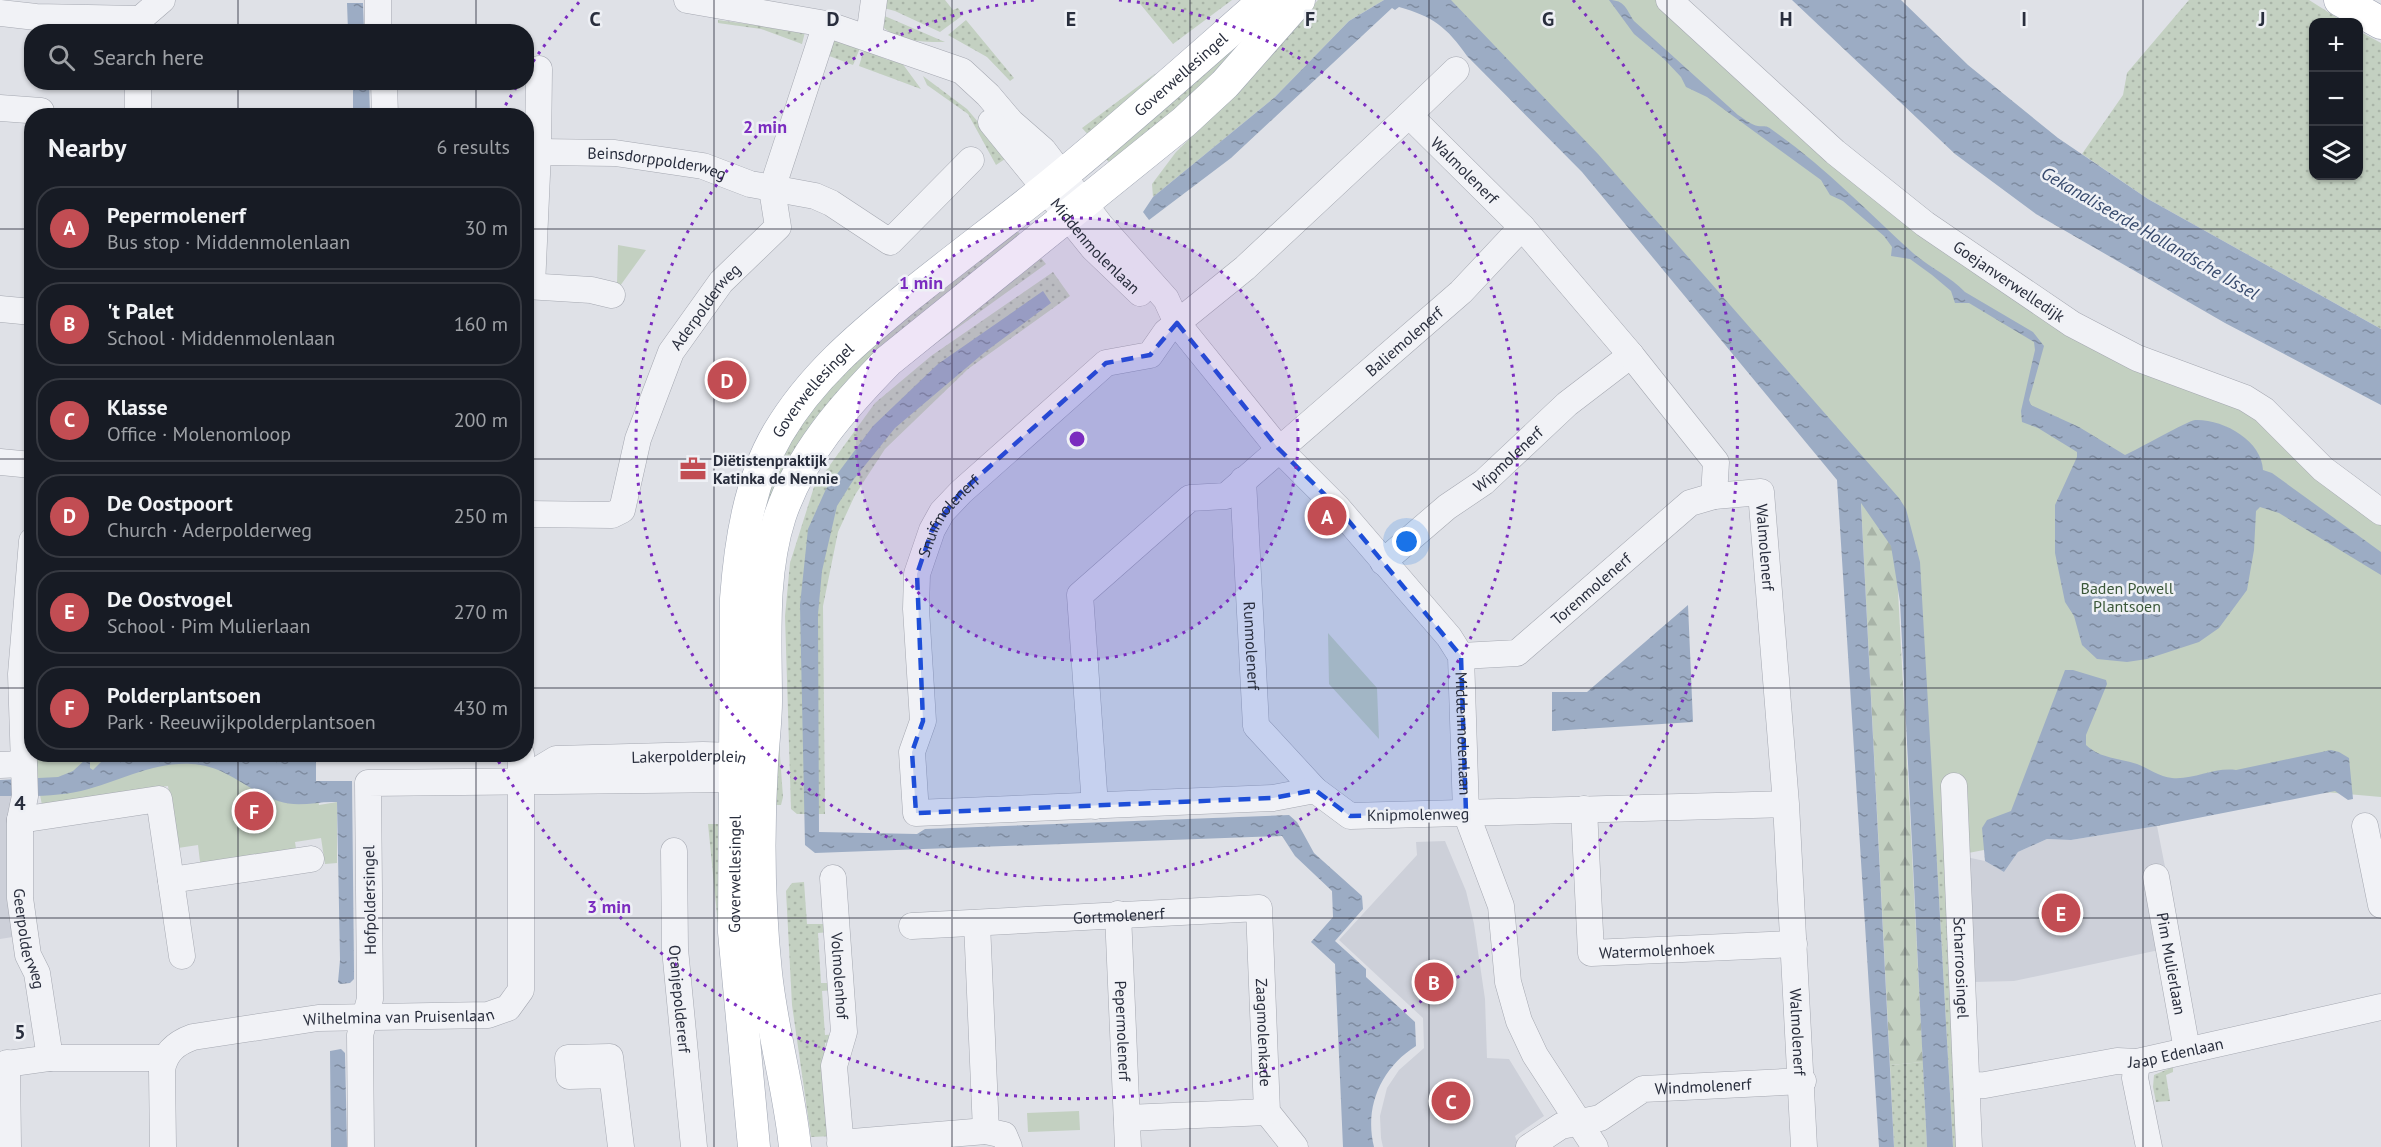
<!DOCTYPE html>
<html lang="en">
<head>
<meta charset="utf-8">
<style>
  :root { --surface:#171b24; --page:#20242c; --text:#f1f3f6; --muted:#9ea1a6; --line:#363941; --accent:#c24d53 }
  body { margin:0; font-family:"PT Sans",sans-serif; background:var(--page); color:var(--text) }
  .controls { position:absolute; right:18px; top:18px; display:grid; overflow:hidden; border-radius:12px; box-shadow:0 2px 4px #0004 }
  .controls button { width:54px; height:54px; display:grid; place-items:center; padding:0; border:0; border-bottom:2px solid var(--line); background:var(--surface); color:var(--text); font:30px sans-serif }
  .you { position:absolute; left:1407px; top:542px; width:21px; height:21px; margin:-15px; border:4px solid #fff; border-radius:50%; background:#1a73e8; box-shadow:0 0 0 9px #1a73e833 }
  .badge { display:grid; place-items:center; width:39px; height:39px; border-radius:50%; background:var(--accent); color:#fff; font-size:20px; font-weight:700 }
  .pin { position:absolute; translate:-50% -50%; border:3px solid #fff; box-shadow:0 2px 6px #0006 }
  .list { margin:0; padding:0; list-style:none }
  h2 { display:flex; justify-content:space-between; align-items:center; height:78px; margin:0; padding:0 24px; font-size:26px }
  h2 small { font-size:20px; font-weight:400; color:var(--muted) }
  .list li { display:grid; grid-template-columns:39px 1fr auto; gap:18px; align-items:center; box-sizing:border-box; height:84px; margin:0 12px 12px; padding:0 12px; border:2px solid var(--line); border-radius:24px }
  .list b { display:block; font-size:22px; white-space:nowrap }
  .list p { margin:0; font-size:20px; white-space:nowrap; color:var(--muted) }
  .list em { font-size:20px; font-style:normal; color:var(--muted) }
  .icon { flex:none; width:33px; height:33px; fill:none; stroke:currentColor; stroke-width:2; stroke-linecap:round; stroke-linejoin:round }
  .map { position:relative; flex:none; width:2381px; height:1147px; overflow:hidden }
  .search { position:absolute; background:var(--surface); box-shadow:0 2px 4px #0004; left:24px; top:24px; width:510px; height:66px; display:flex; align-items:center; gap:15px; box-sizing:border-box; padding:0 21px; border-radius:24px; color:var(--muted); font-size:22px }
  .panel { position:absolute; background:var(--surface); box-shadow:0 2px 4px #0004; left:24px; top:108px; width:510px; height:654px; border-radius:24px }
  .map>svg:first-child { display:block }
  .built { fill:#cdd0d9 }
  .grass { fill:url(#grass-dots) }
  .forest { fill:url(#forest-firs) }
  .park { fill:#c3d0c1 }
  .water { fill:url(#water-ripples) }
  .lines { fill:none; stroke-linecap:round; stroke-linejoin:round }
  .minor-casing { stroke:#a5a8b1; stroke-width:27 }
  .major-casing { stroke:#9fa5b2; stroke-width:33 }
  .minor { stroke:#f1f2f6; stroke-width:26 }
  .major { stroke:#fff; stroke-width:32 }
  .marked { fill:#1d4ed8; fill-opacity:0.2; stroke:#1d4ed8; stroke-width:4.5; stroke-dasharray:12 8; stroke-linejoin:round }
  .grid { fill:none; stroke:#292e3d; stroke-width:1.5; stroke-opacity:0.55 }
  .ring { fill:none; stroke:#7b2cbf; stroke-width:3; stroke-dasharray:3 6 }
  .labels { text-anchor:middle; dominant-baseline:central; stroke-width:5; stroke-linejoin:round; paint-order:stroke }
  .street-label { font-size:16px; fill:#292e3d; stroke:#eef0f5 }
  .poi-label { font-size:16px; font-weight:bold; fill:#292e3d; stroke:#eef0f5; text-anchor:start }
  .park-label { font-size:16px; fill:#3a5738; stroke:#eef0f5 }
  .water-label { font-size:18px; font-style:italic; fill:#374a6d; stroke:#eef0f5 }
  .grid-label { font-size:20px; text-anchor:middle; font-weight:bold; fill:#292e3d; stroke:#eef0f5; stroke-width:5; stroke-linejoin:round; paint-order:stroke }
  .centre { fill:#7b2cbf; stroke:#eef0f5; stroke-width:3 }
  .ring-label { font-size:18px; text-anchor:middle; font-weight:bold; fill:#7b2cbf; stroke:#eef0f5; stroke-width:5; stroke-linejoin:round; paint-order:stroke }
</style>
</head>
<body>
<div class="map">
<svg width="2381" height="1147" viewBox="0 0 2381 1147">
  <defs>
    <pattern id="grass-dots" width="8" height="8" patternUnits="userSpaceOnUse" patternTransform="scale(1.5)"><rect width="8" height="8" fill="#c3d0c1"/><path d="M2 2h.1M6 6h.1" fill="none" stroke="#a8b3a7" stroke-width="1.8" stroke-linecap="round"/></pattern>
    <pattern id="forest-firs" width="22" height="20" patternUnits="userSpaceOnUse" patternTransform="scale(1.5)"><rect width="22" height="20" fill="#c3d0c1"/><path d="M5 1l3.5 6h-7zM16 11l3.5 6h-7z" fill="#a8b3a7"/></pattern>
    <pattern id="water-ripples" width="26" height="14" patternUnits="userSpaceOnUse" patternTransform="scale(1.5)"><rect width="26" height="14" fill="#9cacc4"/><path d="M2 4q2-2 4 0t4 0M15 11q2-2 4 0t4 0" fill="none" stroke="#7f8ca0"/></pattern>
  </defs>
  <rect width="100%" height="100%" fill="#dfe1e7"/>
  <path class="built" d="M0,796H13L19,936L0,939Z
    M2157,826L2166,872L2159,950L2014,981L1974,982L1966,857L1985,861L2004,872L2018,852L2047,839L2071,840Z
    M1445,841L1466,891L1474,924L1485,999L1487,1058L1509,1059L1544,1116L1515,1136L1519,1147H1383L1381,1138L1380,1116L1387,1088L1399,1070L1424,1048L1423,1018L1339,940L1417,855L1416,842Z"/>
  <path class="grass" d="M881,0H945L953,10L958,8L963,15L940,32L895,11L880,7Z
    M1137,0H1232L1173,44Z
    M1318,0H1384L1349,21L1275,97L1153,197L1152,184L1176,152L1225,104Z
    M2189,0H2309L2344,22H2314V176H2358L2359,31L2381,43V329L2148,199L2082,154L2123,95L2127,73Z
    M1287,1L1116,171L1103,155Z
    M880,14L945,42C923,42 896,42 880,24Z
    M718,20L805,32L802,44L761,29L718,23Z
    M966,20L1014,78L1010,81L987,57L948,35Z
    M832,37L860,48L853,65L824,54Z
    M864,50L888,60L890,57L902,63L921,89L859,66Z
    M1156,73L1092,139L1082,128Z
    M923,76L967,109L1008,157L996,165L968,114L927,85Z
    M1009,220L1023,238L883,352L747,587L761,486L807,401Z
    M1037,253L1046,264L931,347L889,381L848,421L802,494L787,540L779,585L778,728L783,797L781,805H771L781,534L838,421Z
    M1053,272L1070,296L968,369L885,449L855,495L838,532L823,606L825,814H797L791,809L785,616L790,563L814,487L875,403L931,356Z
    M1946,791L1965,1147H1953L1933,792Z
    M708,824H724L740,1147Z
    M804,882L807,924H829L830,932L818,933L821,983H833V990L822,991L825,1035L837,1034L835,1042L825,1043L833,1136L811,1137L792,1005L786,891L792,883Z
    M1923,1062L1927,1147H1894L1890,1065Z
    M2173,1067V1072L2166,1075L2170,1101L2156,1102L2153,1087L2154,1075Z"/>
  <path class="forest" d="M1861,502L1892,546L1897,572L1923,1062L1890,1065Z"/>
  <path class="park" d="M1408,0H1663L2063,333L2258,414L2381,512V797L2302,790L1926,861L1899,525L1480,41Z
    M618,245L646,250L620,286L617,285Z
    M1328,633L1377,688L1379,739L1329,684Z
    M32,754L309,755L319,805L337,802V863L325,864L321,838L295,842L297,855L201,870L198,845L178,848L168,786L42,805Z
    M1079,1111L1080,1130L1028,1132L1027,1113Z"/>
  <path class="water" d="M1384,0H1451L1598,154L1899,498L1906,509L1920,562L1953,1147H1927L1900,602L1891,546L1861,503L1894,1147H1879L1837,480L1582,172L1467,56C1447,27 1432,16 1399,7L1395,10L1392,8L1231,158L1149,220L1143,212L1153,197L1275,97L1349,21Z
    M1609,0C1625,0 1626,9 1634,21L1738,115C1744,119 1752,125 1758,126C1764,127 1766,125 1771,129C1823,165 1867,211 1913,253C1930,268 1950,276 1965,292L2033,332L2044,346L2029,400L2031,405L2079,427L2125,455C2137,450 2187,421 2195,420C2224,419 2262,441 2263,470L2272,473L2381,552V575L2279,513L2260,507L2256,511L2254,550L2247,590L2219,628L2199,642L2147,659L2127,662L2097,659L2082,645L2074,616L2065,602L2055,553V505L2077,457V452L2038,428L2022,422L2021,411L2035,350L2034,342L1969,303H1955L1951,291L1932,275L1910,259L1891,256L1892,247L1884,236L1843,201L1830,195L1821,180L1707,97L1686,87L1681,77L1664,59L1634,34Z
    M1792,0H1901L1968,65L2058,138L2148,199L2381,329V405L2225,323L2036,214L1955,154Z
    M347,3H363L364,31H348Z
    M353,83H369L370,115H353Z
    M1043,291L1051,303L985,352L895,428L854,479L837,506L822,571L818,614L819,832L917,834L925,829L1289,815L1297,822L1314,853L1362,896L1363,909L1335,941L1366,969V977L1415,1022L1416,1046C1381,1068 1364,1107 1374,1147H1343L1335,964L1311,942L1333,917L1332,891L1295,856L1282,836L815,853L805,845L800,605L808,529L826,489L873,426L938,364Z
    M1688,605L1693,722L1552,731V692H1587Z
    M2065,670H2073L2106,680L2107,684L2086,735V745C2101,759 2119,758 2137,764C2148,768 2160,777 2172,778C2194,780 2214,767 2236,770L2331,750L2339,752L2349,758L2353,799L2348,800L2335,791L2157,826L2071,840L2047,839L2018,852L2004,872L1985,861L1982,828L1987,820L2011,811Z
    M134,754L316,755V781H352L354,970V979L350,983L340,984L338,982L340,960L337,802C316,801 299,808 278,801C247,791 226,765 191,764C152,762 119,782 81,791C54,797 28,796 0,796V780L58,777L73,771L87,758L90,759V768L93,770L108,755Z
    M341,1049L345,1053L347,1147H331L330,1051Z"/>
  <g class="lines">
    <g class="minor-casing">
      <g id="minor">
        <path d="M378,0V32"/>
        <path id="s1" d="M687,0L826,24L962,71L988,95L1011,122L1043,150L1101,226L1166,299L1177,323L1278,448L1338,508L1449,637L1461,656L1466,813L1501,906L1508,982L1519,1021L1535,1055L1595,1147"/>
        <path id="s2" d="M1669,0L1835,152L1925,224L2072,324L2137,358L2245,398L2264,410L2323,469L2381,512"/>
        <path d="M0,13L36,17L140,19"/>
        <path d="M139,32L140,19L162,0"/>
        <path d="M869,37L874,0"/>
        <path d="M384,82L385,116"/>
        <path d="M0,108L41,111V116"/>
        <path d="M1409,115L1456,70"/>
        <path d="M138,116V82"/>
        <path id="s3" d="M991,122L1093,248L1140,293"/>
        <path d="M538,152L539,69"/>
        <path d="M526,286L591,290L612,295"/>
        <path id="s4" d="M532,286L538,152L615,153L703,166L750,184L815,196L831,203L890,242L971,160"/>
        <path d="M0,309L32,312"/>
        <path d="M0,462L32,465"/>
        <path id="s5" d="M1243,480L1256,726L1315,790"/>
        <path id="s6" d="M526,514L612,515L622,510L638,439L671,352L721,282L778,227L772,189L826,24"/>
        <path id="s7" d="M32,541L21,674L25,796L20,820V898L28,955L37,973L50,1058"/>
        <path id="s8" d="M1383,562L1447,507L1484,482L1567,404L1631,355"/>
        <path id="s9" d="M1461,656L1517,653L1690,503L1714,496"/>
        <path d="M0,765L24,764"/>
        <path id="s10" d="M521,780L556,759L703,755L737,756L753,761"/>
        <path id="s11" d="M1954,786L1969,1147"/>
        <path id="s12" d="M1786,804L1350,816L1315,790L1273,798L916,813L912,752L923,721L916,609L917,574L932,530L942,512L961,492L1106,363L1150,355L1166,332L1245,268L1409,115L1522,227L1631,355L1716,462L1714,496L1761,492L1786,804L1804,1147"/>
        <path id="s13" d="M1095,806L1080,595L1190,498L1226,496L1461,292L1522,227"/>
        <path id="s14" d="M1584,809L1591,953L1794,944"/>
        <path d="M20,820L159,799L182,956"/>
        <path d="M2365,826L2381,905"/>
        <path id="s15" d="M674,851L675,949L694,1147"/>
        <path id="s16" d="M2156,877L2187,1050"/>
        <path id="s17" d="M833,878L844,1032L834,1066L841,1147"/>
        <path d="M171,880L311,859"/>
        <path id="s18" d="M1118,914L1128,1147"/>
        <path d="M977,923L986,1131L1004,1135L1009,1147"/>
        <path id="s19" d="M912,926L1259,908L1267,1112L1295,1147"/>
        <path d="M2137,1062L2135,1078L2149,1147"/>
        <path d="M7,1063L8,1147"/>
        <path d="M0,1065L50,1058H164"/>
        <path d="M611,1075L569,1076L568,1058L610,1057L621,1147"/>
        <path id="s20" d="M1967,1086L1985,1085L2117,1061L2137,1062L2381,1007"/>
        <path d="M1127,1118L1267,1112"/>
        <path d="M840,1143L986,1131"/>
        <path id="s21" d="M163,1147L162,1070C165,1052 176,1043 193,1037L318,1018L488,1015L508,1008L521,990V754"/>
        <path d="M361,1147L360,1035L370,999L368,783L736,779L752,769"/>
        <path id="s22" d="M1529,1147L1561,1126L1600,1118L1643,1089L1803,1081"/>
      </g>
    </g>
    <g class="major-casing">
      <g id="major">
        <path d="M2340,0L2381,23"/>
        <path id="s23" d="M754,1147L734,932L736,599C740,544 749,482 778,433C811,377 859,337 909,296C955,259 1002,224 1048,187C1122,127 1193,63 1265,0"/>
        <path d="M795,1147C789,1088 772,1031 766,973C759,906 758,831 762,764C763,743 766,722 766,701C766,639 761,575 780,516C801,454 843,407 888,361L1184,122L1225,84L1299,0"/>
      </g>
    </g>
    <use href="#minor" class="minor"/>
    <use href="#major" class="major"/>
  </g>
  <path class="marked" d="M1177,323L1278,448L1338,508L1461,656L1466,813L1350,816L1315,790L1273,798L916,813L912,752L923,721L917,574L932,530L961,492L1106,363L1150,355Z"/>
  <path class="grid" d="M238,0V32M476,0V32M714,0V1147M952,0V1147M1190,0V1147M1429,0V1147M1667,0V1147M1905,0V1147M2143,0V1147M238,82V116M476,82V116M0,229H32M526,229H2381M0,459H32M526,459H2381M0,688H32M526,688H2381M238,754V1147M476,754V1147M0,918H2381"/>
  <circle cx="1077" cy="439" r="221" fill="#7b2cbf" fill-opacity=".12"/>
  <g class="ring">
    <circle cx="1077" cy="439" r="221"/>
    <path d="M1119 0A441 441 0 1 1 1035 0"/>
    <path d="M501 113A662 662 0 0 1 519 83M528 69A662 662 0 0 1 581 0M1573 0A662 662 0 1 1 495 755"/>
  </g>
  <defs>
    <g id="office-bare" transform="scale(2.07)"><path d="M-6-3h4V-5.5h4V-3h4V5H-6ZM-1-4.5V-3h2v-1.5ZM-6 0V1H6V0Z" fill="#c24d53" stroke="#eef0f5" stroke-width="2.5" paint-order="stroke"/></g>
  </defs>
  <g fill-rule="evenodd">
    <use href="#office-bare" x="693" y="469"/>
  </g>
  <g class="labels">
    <g class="street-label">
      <text stroke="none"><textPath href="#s23" startOffset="1263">Goverwellesingel</textPath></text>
      <text stroke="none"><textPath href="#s4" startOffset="254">Beinsdorppolderweg</textPath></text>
      <text stroke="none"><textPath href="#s12" startOffset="1887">Walmolenerf</textPath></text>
      <text stroke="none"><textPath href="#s3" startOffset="162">Middenmolenlaan</textPath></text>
      <text stroke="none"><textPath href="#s2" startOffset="442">Goejanverwelledijk</textPath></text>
      <text stroke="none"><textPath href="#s6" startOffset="320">Aderpolderweg</textPath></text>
      <text stroke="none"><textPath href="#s13" startOffset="630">Baliemolenerf</textPath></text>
      <text stroke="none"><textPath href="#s23" startOffset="777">Goverwellesingel</textPath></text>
      <text stroke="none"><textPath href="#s8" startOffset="162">Wipmolenerf</textPath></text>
      <text stroke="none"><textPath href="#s12" startOffset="1188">Snuifmolenerf</textPath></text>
      <text stroke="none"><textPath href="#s12" startOffset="2409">Walmolenerf</textPath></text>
      <text stroke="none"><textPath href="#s9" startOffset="154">Torenmolenerf</textPath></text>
      <text stroke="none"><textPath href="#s5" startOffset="166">Runmolenerf</textPath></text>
      <text stroke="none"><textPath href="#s1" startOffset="1134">Middenmolenlaan</textPath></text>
      <text stroke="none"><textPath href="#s10" startOffset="174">Lakerpolderplein</textPath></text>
      <text transform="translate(1418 814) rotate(-1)">Knipmolenweg</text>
      <text stroke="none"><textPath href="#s23" startOffset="274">Goverwellesingel</textPath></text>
      <text transform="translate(369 900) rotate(-91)">Hofpoldersingel</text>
      <text stroke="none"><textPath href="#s19" startOffset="207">Gortmolenerf</textPath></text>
      <text stroke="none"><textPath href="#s7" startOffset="400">Geerpolderweg</textPath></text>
      <text stroke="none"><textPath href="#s14" startOffset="210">Watermolenhoek</textPath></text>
      <text stroke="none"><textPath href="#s16" startOffset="88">Pim Mulierlaan</textPath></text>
      <text stroke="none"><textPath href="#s11" startOffset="182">Scharroosingel</textPath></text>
      <text stroke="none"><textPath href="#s17" startOffset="98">Volmolenhof</textPath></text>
      <text stroke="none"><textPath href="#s15" startOffset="148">Oranjepoldererf</textPath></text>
      <text stroke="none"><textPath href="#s21" startOffset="332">Wilhelmina van Pruisenlaan</textPath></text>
      <text stroke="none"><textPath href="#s18" startOffset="117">Pepermolenerf</textPath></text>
      <text stroke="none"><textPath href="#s19" startOffset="472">Zaagmolenkade</textPath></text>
      <text stroke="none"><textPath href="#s12" startOffset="2895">Walmolenerf</textPath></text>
      <text stroke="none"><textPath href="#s20" startOffset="212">Jaap Edenlaan</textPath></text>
      <text stroke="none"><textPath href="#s22" startOffset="190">Windmolenerf</textPath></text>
    </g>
    <g class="poi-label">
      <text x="713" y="460">Diëtistenpraktijk<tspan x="713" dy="18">Katinka de Nennie</tspan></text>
    </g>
    <g class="park-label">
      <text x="2127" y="588">Baden Powell<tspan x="2127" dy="18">Plantsoen</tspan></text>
    </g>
    <g class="water-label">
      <text transform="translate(2150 233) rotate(30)">Gekanaliseerde Hollandsche IJssel</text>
    </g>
  </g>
  <g class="grid-label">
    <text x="595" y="26">C</text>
    <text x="833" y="26">D</text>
    <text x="1071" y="26">E</text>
    <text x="1310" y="26">F</text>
    <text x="1548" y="26">G</text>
    <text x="1786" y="26">H</text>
    <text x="2024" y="26">I</text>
    <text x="2262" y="26">J</text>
    <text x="20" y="810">4</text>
    <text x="20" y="1039">5</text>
  </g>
  <circle cx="1077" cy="439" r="9" class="centre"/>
  <g class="ring-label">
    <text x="765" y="133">2 min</text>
    <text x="921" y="289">1 min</text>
    <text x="609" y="913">3 min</text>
  </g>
</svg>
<div class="controls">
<button>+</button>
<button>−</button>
<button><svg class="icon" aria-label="layers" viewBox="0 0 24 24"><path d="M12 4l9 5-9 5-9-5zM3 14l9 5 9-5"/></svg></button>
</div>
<div class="you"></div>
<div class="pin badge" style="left:1327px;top:516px">A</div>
<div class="pin badge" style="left:1434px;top:982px">B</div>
<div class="pin badge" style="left:1451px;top:1101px">C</div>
<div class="pin badge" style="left:727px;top:380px">D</div>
<div class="pin badge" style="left:2061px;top:913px">E</div>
<div class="pin badge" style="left:254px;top:811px">F</div>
<div class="search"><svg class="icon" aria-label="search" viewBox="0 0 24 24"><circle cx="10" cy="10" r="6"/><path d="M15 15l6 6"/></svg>Search here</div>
<section class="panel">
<h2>Nearby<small>6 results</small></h2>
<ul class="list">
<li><span class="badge">A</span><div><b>Pepermolenerf</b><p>Bus stop · Middenmolenlaan</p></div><em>30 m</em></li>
<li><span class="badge">B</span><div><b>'t Palet</b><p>School · Middenmolenlaan</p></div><em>160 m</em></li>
<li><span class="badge">C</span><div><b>Klasse</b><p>Office · Molenomloop</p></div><em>200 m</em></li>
<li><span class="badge">D</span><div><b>De Oostpoort</b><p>Church · Aderpolderweg</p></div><em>250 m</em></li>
<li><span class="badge">E</span><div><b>De Oostvogel</b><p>School · Pim Mulierlaan</p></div><em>270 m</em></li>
<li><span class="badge">F</span><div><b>Polderplantsoen</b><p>Park · Reeuwijkpolderplantsoen</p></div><em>430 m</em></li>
</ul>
</section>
</div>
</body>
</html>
